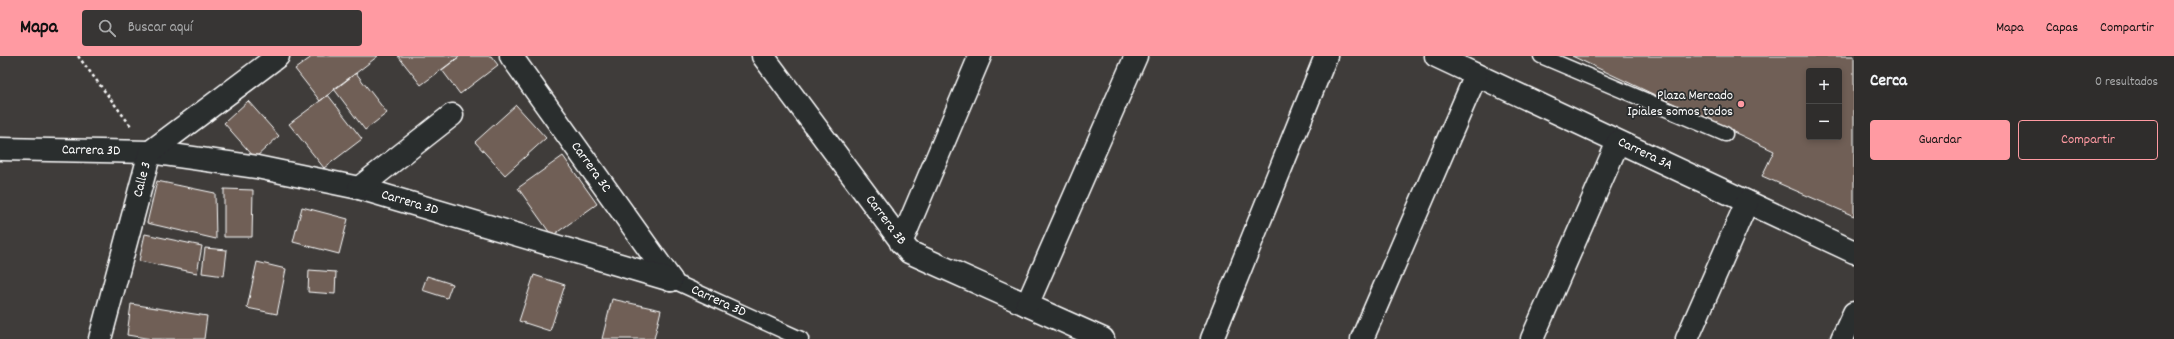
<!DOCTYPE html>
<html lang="es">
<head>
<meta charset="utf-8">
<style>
  :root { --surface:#2f2d2c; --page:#373534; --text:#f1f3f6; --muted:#a7a8a9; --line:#4a4948; --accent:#ff9aa2 }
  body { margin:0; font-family:Dekko,sans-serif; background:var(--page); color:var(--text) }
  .controls { position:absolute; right:12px; top:12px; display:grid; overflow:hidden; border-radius:4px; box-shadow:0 2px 6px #0003 }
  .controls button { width:36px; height:36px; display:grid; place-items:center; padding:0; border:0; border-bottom:1px solid var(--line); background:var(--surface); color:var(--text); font:20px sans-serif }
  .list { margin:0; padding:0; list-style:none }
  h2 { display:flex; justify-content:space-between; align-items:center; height:52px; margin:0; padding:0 16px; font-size:17px }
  h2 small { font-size:13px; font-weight:400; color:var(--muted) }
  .actions { display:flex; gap:8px; padding:12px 16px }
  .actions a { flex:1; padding:9px 0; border:1px solid var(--accent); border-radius:4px; text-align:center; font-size:14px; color:var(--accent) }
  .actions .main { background:var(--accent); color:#111 }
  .icon { flex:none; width:22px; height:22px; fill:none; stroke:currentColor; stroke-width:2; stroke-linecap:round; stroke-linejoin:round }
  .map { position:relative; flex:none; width:1854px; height:283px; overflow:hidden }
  header { display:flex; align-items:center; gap:24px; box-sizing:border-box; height:56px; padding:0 20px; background:var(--accent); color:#111 }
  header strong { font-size:19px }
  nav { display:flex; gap:22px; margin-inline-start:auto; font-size:14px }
  .search { width:280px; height:36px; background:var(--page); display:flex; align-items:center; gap:10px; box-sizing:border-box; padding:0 14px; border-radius:4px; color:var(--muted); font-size:15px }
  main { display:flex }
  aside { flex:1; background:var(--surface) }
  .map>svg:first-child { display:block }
  .building { fill:#6f5f56; stroke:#fff; fill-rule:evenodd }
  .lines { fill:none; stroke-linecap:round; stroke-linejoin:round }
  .service-casing { stroke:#fff; stroke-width:17 }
  .minor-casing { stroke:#fff; stroke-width:25 }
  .path { stroke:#fff; stroke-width:2.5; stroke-dasharray:3 3; stroke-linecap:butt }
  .service { stroke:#2a2d2e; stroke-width:14 }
  .minor { stroke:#2a2d2e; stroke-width:22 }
  .poi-dot { fill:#ff9aa2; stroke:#2a2d2e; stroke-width:1.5 }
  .labels { text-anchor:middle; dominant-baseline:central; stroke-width:3.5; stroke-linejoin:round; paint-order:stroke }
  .poi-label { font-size:14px; fill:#fff; stroke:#2a2d2e; text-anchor:end }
  .street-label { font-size:14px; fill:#fff; stroke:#2a2d2e }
</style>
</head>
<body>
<header>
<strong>Mapa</strong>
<div class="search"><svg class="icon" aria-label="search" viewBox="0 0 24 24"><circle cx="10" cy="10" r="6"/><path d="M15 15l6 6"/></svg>Buscar aquí</div>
<nav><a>Mapa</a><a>Capas</a><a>Compartir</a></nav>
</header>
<main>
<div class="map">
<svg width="1854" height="283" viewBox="0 0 1854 283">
  <rect width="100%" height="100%" fill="#3f3c3a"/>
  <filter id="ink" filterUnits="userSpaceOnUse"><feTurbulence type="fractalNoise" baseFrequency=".025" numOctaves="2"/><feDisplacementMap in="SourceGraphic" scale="8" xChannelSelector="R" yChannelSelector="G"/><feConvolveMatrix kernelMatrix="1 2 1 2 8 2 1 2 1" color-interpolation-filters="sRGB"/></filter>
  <g filter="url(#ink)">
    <path class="building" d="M313,0H378L320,45L295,13Z
      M398,0H460L421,29Z
      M460,0H491L498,9L460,38L442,14Z
      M1572,0H1854V160L1762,120L1774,95ZM1809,15H1839V81H1809Z
      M356,17L387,57L365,74L334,33Z
      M328,39L362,83L324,112L289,68Z
      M248,45L279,80L255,102L224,67Z
      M516,49L546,82L505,119L475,86Z
      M563,100L597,148L552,180L518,132Z
      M157,125L215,137L216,183L147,167Z
      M224,133L253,134L252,181H224Z
      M302,151L348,163L339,198L293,186Z
      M145,178L202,190L197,217L139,205Z
      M205,192L227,194L224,220L202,217Z
      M257,206L286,213L277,258L247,252Z
      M309,214L336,216L335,238L308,236Z
      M534,219L565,229L550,275L519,265Z
      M427,220L452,228L447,242L422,234Z
      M612,243L661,254L654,283H602Z
      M131,248L207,260L204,283H152L127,279Z"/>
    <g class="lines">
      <g class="service-casing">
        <g id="service">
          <path d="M1541,0L1725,78"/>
          <path id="s1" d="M671,224L801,283"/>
        </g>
      </g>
      <g class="minor-casing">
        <g id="minor">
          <path id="s2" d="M511,0L671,224"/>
          <path id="s3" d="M763,0L909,196L1103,283"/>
          <path id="s4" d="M1436,0L1854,196"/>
          <path id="s5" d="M0,93L150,96L257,111L359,132L671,224"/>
          <path d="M359,132L452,59"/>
          <path d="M901,187L980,0"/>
          <path d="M1027,249L1136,0"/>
          <path id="s6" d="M100,283L150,96L278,0"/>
          <path d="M1212,283L1326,0"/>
          <path d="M1362,283L1476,19"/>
          <path d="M1532,283L1618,86"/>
          <path d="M1687,283L1747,146"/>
          <path d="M1842,283L1854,257"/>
        </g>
      </g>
      <path class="path" d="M78,0L131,70"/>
      <use href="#service" class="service"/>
      <use href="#minor" class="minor"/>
    </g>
  </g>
  <circle class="poi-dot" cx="1741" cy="48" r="4"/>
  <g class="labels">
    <g class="poi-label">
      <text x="1733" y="40">Plaza Mercado<tspan x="1733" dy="16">Ipiales somos todos</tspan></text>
    </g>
    <g class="street-label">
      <text stroke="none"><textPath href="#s5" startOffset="91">Carrera 3D</textPath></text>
      <text stroke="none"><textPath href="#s4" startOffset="231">Carrera 3A</textPath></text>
      <text stroke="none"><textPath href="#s2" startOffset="137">Carrera 3C</textPath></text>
      <text stroke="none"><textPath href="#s6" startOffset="165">Calle 3</textPath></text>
      <text stroke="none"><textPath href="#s5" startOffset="415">Carrera 3D</textPath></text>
      <text stroke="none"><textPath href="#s3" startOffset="205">Carrera 3B</textPath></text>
      <text stroke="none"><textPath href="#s1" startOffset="52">Carrera 3D</textPath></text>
    </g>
  </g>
</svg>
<div class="controls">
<button>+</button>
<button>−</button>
</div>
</div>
<aside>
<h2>Cerca<small>0 resultados</small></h2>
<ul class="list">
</ul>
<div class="actions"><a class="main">Guardar</a><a>Compartir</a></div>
</aside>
</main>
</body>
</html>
